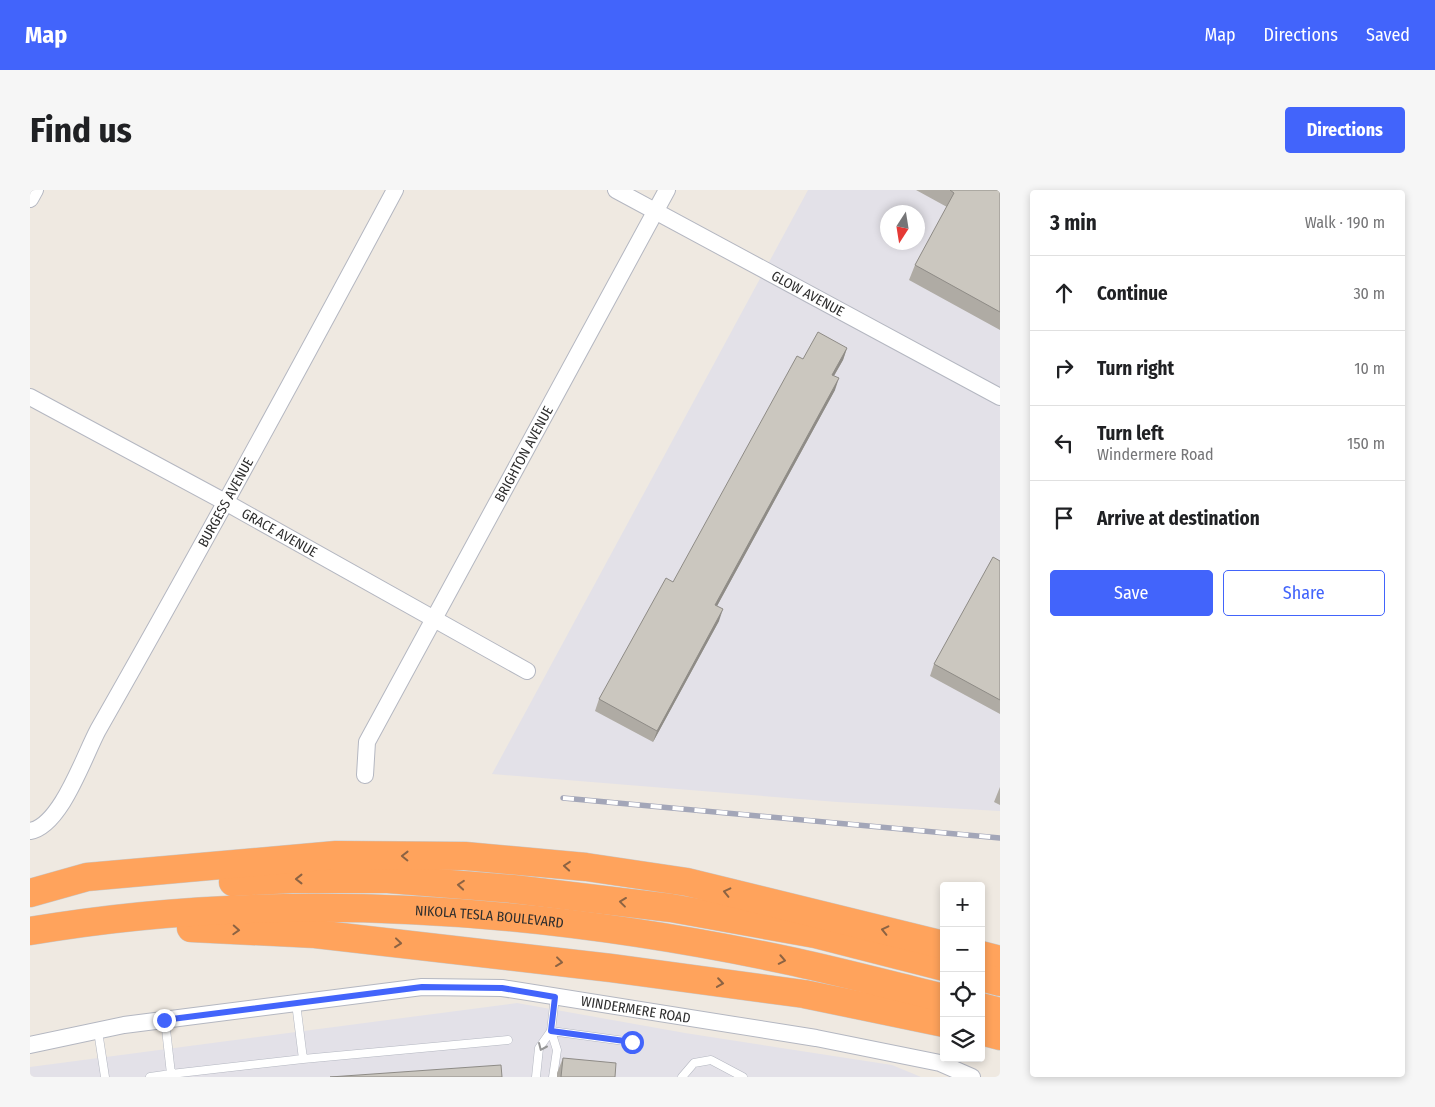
<!DOCTYPE html>
<html lang="en">
<head>
<meta charset="utf-8">
<style>
  :root { --surface:#fff; --page:#f6f6f6; --text:#202124; --muted:#757577; --line:#e0e0e0; --accent:#4264fb }
  body { margin:0; font-family:"Fira Sans Condensed",sans-serif; background:var(--page); color:var(--text) }
  .controls { position:absolute; right:15px; bottom:15px; display:grid; overflow:hidden; border-radius:5px; box-shadow:0 2px 8px #0003 }
  .controls button { width:45px; height:45px; display:grid; place-items:center; padding:0; border:0; border-bottom:1px solid var(--line); background:var(--surface); color:var(--text); font:25px sans-serif }
  .compass { position:absolute; left:850px; top:15px; width:45px; height:45px; border-radius:50%; background:var(--surface); box-shadow:0 2px 8px #0003; rotate:192deg }
  .stop { position:absolute; width:15px; height:15px; margin:-11px; border:4px solid #4264fb; border-radius:50%; background:#fff }
  .stop.end { background:#4264fb; border-color:#fff; box-shadow:0 1px 5px #0008 }
  .list { margin:0; padding:0; list-style:none }
  h2 { display:flex; justify-content:space-between; align-items:center; height:65px; margin:0; padding:0 20px; font-size:21px }
  h2 small { font-size:16px; font-weight:400; color:var(--muted) }
  .list li { display:grid; grid-template-columns:32px 1fr auto; gap:15px; align-items:center; box-sizing:border-box; height:75px; padding:0 20px; border-top:1px solid var(--line) }
  .list b { display:block; font-size:19px; white-space:nowrap }
  .list p { margin:0; font-size:16px; white-space:nowrap; color:var(--muted) }
  .list em { font-size:16px; font-style:normal; color:var(--muted) }
  .actions { display:flex; gap:10px; padding:15px 20px }
  .actions a { flex:1; padding:11px 0; border:1px solid var(--accent); border-radius:5px; text-align:center; font-size:18px; color:var(--accent) }
  .actions .main { background:var(--accent); color:#fff }
  .icon { flex:none; width:28px; height:28px; fill:none; stroke:currentColor; stroke-width:2; stroke-linecap:round; stroke-linejoin:round }
  .map { position:relative; flex:none; width:970px; height:887px; overflow:hidden; border-radius:5px }
  header { display:flex; align-items:center; gap:30px; box-sizing:border-box; height:70px; padding:0 25px; background:var(--accent); color:#fff }
  header strong { font-size:24px }
  nav { display:flex; gap:28px; margin-inline-start:auto; font-size:18px }
  .intro { display:flex; align-items:center; justify-content:space-between; box-sizing:border-box; height:120px; padding:0 30px }
  h1 { margin:0; font-size:35px }
  .button { padding:12px 22px; border-radius:5px; background:var(--accent); color:#fff; font-size:18px; font-weight:700 }
  main { display:flex; gap:30px; padding:0 30px }
  aside { flex:1; background:var(--surface); border-radius:5px; box-shadow:0 2px 8px #0003 }
  .map>svg:first-child { display:block }
  .industrial { fill:#e3e1e8; fill-rule:evenodd }
  .lines { fill:none; stroke-linecap:round; stroke-linejoin:round }
  .service-casing { stroke:#b4b7c1; stroke-width:9 }
  .minor-casing { stroke:#b4b7c1; stroke-width:18 }
  .motorway-casing { stroke:#c9c9c9; stroke-width:29 }
  .service { stroke:#fff; stroke-width:8 }
  .minor { stroke:#fff; stroke-width:16 }
  .motorway { stroke:#ffa35c; stroke-width:28 }
  .rail-casing { stroke:#a3a6b8; stroke-width:5.5 }
  .rail { stroke:#fff; stroke-width:4; stroke-dasharray:11; stroke-linecap:butt }
  .wall { fill:#afaba4 }
  .shaded-wall { fill:#8e8b86 }
  .building { fill:#cbc7bf; stroke:#8e8b86 }
  .oneway { stroke:#8c6343 }
  .oneway2 { stroke:#969696 }
  .route { stroke:#4264fb; stroke-width:6 }
  .labels { text-anchor:middle; dominant-baseline:central; stroke-width:4; stroke-linejoin:round; paint-order:stroke }
  .street-label { font-size:14px; fill:#2e2e2e; stroke:#fff }
</style>
</head>
<body>
<header>
<strong>Map</strong>
<nav><a>Map</a><a>Directions</a><a>Saved</a></nav>
</header>
<div class="intro"><h1>Find us</h1><a class="button">Directions</a></div>
<main>
<div class="map">
<svg width="970" height="887" viewBox="0 0 970 887">
  <rect width="100%" height="100%" fill="#efe9e1"/>
  <path class="industrial" d="M778,0H970V621L807,612L462,584ZM858,22H888V52H858Z
    M487,813L655,843L862,875L891,887H0V877Z"/>
  <g class="lines">
    <g class="service-casing">
      <path id="service" d="M525,807L521,841L602,852
        M266,813L273,869L478,850
        M135,830L141,884L273,869
        M68,841L75,887
        M120,887L141,884
        M506,887L509,858L521,841L527,860L523,887
        M652,887L664,873L681,870L713,887"/>
    </g>
    <g class="minor-casing">
      <g id="minor">
        <path id="s1" d="M586,0L970,207"/>
        <path d="M0,9L5,0"/>
        <path id="s2" d="M0,207L197,313L497,481"/>
        <path id="s3" d="M335,585L337,552L637,0"/>
        <path id="s4" d="M0,641C31,636 54,566 68,540C170,361 268,181 365,0"/>
        <path id="s5" d="M0,855L94,835L392,797L472,798L786,848L910,873L942,887"/>
      </g>
    </g>
    <g class="motorway-casing">
      <g id="motorway">
        <path d="M203,692L262,689H358L483,699L641,718L785,744L914,777"/>
        <path d="M0,703L57,687L306,665L435,666L556,677L657,692L914,755"/>
        <path d="M161,738L285,744L581,778L774,804L914,833"/>
        <path id="s6" d="M0,741C254,698 514,718 765,772C815,783 864,796 914,808"/>
        <path d="M951,765L970,770"/>
        <path d="M951,787L970,792"/>
        <path d="M951,817L970,822"/>
        <path d="M951,841L970,846"/>
      </g>
    </g>
    <use href="#service" class="service"/>
    <use href="#minor" class="minor"/>
    <use href="#motorway" class="motorway"/>
    <g class="rail-casing">
      <path id="rail" d="M533,608L970,648"/>
    </g>
    <use href="#rail" class="rail"/>
  </g>
  <path class="wall" d="M886,0H970V140L879,90L885,75L917,17Z
    M817,158L813,170L804,186L805,200L687,416L689,431L623,552L565,521L569,509L643,392Z
    M970,371V524L900,486L904,474Z
    M970,597V615L964,612Z
    M533,868L585,887H527V883Z"/>
  <path class="shaded-wall" d="M817,158L813,170L798,196L802,185Z
    M809,188L805,200L681,427L685,415Z
    M693,419L689,431L623,552L627,541Z"/>
  <path class="building" d="M920,0H970V122L885,75L924,3Z
    M788,142L817,158L802,185L809,188L685,415L693,419L627,541L569,509L636,388L643,392L767,166L773,169Z
    M963,367L970,371V510L904,474Z
    M533,868L586,873L585,887H531Z
    M471,875L472,887H300Z"/>
  <defs><path id="oneway-chevron" d="M-2-3.5L2.5 0L-2 3.5" fill="none" stroke-width="1.6" stroke-linecap="round" stroke-linejoin="round" transform="scale(1.25)"/></defs>
  <g class="oneway">
    <use href="#oneway-chevron" transform="translate(375 666) rotate(-179)"/>
    <use href="#oneway-chevron" transform="translate(537 676) rotate(-175)"/>
    <use href="#oneway-chevron" transform="translate(269 689) rotate(180)"/>
    <use href="#oneway-chevron" transform="translate(431 695) rotate(-175)"/>
    <use href="#oneway-chevron" transform="translate(697 702) rotate(-167)"/>
    <use href="#oneway-chevron" transform="translate(593 712) rotate(-173)"/>
    <use href="#oneway-chevron" transform="translate(206 740) rotate(3)"/>
    <use href="#oneway-chevron" transform="translate(855 740) rotate(-167)"/>
    <use href="#oneway-chevron" transform="translate(368 753) rotate(6)"/>
    <use href="#oneway-chevron" transform="translate(752 770) rotate(11)"/>
    <use href="#oneway-chevron" transform="translate(529 772) rotate(7)"/>
    <use href="#oneway-chevron" transform="translate(690 793) rotate(8)"/>
  </g>
  <use class="oneway2" href="#oneway-chevron" transform="translate(512 857) rotate(114)"/>
  <g class="lines">
    <path class="route" d="M134,830L392,797L472,798L525,807L521,841L602,852"/>
  </g>
  <g class="labels">
    <g class="street-label">
      <text stroke="none"><textPath href="#s1" startOffset="218">GLOW AVENUE</textPath></text>
      <text stroke="none"><textPath href="#s3" startOffset="361">BRIGHTON AVENUE</textPath></text>
      <text stroke="none"><textPath href="#s4" startOffset="386">BURGESS AVENUE</textPath></text>
      <text stroke="none"><textPath href="#s2" startOffset="284">GRACE AVENUE</textPath></text>
      <text stroke="none"><textPath href="#s6" startOffset="461">NIKOLA TESLA BOULEVARD</textPath></text>
      <text stroke="none"><textPath href="#s5" startOffset="612">WINDERMERE ROAD</textPath></text>
    </g>
  </g>
</svg>
<div class="controls">
<button>+</button>
<button>−</button>
<button><svg class="icon" aria-label="locate" viewBox="0 0 24 24"><circle cx="12" cy="12" r="6"/><path d="M12 2v4M12 18v4M2 12h4M18 12h4"/></svg></button>
<button><svg class="icon" aria-label="layers" viewBox="0 0 24 24"><path d="M12 4l9 5-9 5-9-5zM3 14l9 5 9-5"/></svg></button>
</div>
<svg class="compass" viewBox="-18 -18 36 36"><path d="M0-13l5 13h-10z" fill="#e53935"/><path d="M0 13l5-13h-10z" fill="#757577"/></svg>
<div class="stop" style="left:602px;top:852px"></div>
<div class="stop end" style="left:134px;top:830px"></div>
</div>
<aside>
<h2>3 min<small>Walk · 190 m</small></h2>
<ul class="list">
<li><svg class="icon" aria-label="ahead" viewBox="0 0 24 24"><path d="M12 20V5M6 11l6-6 6 6"/></svg><div><b>Continue</b></div><em>30 m</em></li>
<li><svg class="icon" aria-label="right" viewBox="0 0 24 24"><path d="M7 20v-9h11M14 6l5 5-5 5"/></svg><div><b>Turn right</b></div><em>10 m</em></li>
<li><svg class="icon" aria-label="left" viewBox="0 0 24 24"><path d="M17 20v-9H6M10 6l-5 5 5 5"/></svg><div><b>Turn left</b><p>Windermere Road</p></div><em>150 m</em></li>
<li><svg class="icon" aria-label="arrive" viewBox="0 0 24 24"><path d="M6 21V4h12l-3 4 3 4H6"/></svg><div><b>Arrive at destination</b></div></li>
</ul>
<div class="actions"><a class="main">Save</a><a>Share</a></div>
</aside>
</main>
</body>
</html>
